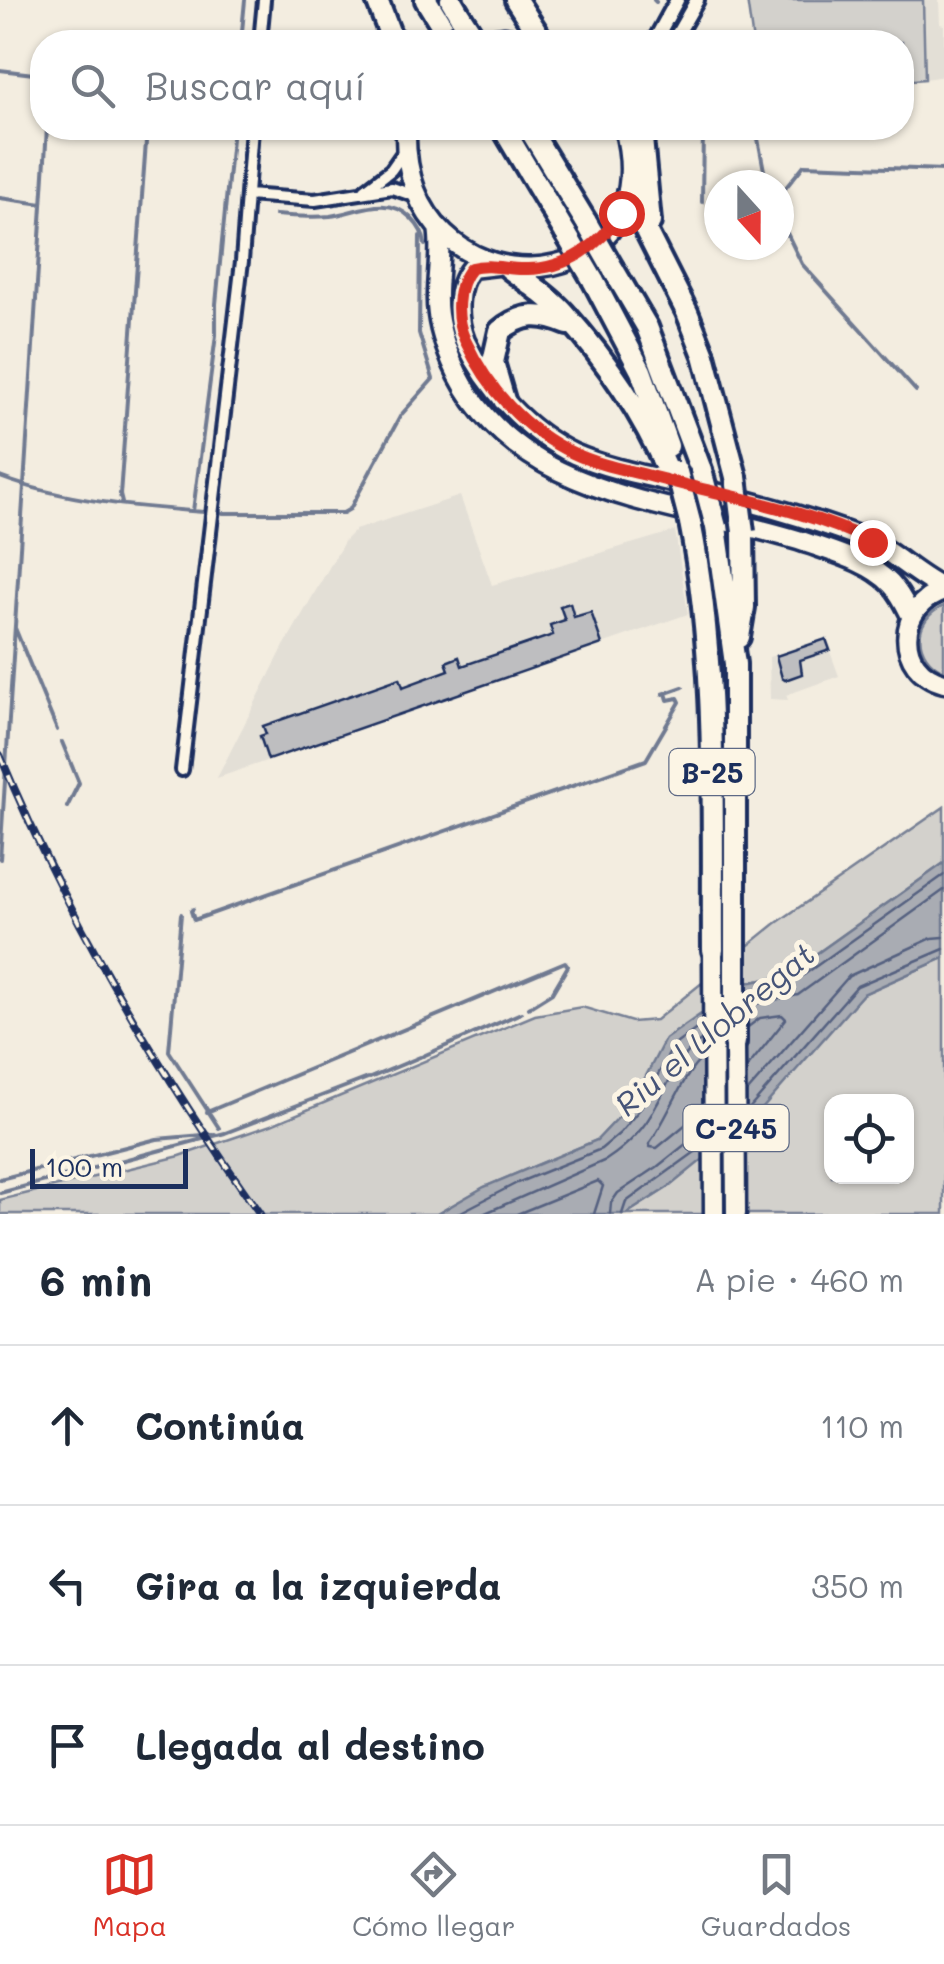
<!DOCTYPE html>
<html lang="es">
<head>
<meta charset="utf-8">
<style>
  :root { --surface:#fff; --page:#f2f2f3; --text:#1f2937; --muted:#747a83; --line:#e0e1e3; --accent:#d93025 }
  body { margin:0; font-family:Mali,sans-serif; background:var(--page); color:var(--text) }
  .controls { position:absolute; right:30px; bottom:30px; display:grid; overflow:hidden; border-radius:20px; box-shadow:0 2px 8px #0004 }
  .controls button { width:90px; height:90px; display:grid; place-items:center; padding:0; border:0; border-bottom:2px solid var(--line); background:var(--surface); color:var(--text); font:50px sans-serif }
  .compass { position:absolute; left:704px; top:170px; width:90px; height:90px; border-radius:50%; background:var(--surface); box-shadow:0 2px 8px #0004; rotate:159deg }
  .scale { position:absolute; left:30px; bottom:25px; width:158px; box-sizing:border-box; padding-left:10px; border:5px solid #1b2f5e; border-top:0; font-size:28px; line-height:35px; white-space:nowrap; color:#1b2f5e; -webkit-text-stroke:8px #fcf5e5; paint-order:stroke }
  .stop { position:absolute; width:30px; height:30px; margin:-22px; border:8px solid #d93025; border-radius:50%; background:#fff }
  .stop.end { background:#d93025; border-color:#fff; box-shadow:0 2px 10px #0008 }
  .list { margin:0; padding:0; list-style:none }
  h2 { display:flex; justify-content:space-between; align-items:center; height:130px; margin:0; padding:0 40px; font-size:42px }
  h2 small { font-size:32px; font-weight:400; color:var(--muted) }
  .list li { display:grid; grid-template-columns:65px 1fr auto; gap:30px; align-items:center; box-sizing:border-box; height:160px; padding:0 40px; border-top:2px solid var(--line) }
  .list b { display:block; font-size:38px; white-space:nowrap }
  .list em { font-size:32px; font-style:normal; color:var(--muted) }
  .icon { flex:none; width:55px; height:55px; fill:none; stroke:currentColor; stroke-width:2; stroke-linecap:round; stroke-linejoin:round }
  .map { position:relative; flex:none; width:944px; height:1214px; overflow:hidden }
  .search { position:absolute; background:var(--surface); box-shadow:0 2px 8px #0004; left:30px; right:30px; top:30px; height:110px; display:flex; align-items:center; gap:25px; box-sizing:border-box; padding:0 35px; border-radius:40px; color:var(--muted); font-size:38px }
  .sheet { height:610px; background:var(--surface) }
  nav { display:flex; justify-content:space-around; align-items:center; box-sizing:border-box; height:140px; border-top:2px solid var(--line); background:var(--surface); font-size:28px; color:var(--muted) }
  nav a { display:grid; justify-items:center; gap:5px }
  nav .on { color:var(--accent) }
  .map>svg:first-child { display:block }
  .built { fill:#e3dfd6 }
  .green { fill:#d3d1cc; stroke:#778095; stroke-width:2.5; fill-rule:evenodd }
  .water { fill:#a9acb3; stroke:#707a91; stroke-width:2.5 }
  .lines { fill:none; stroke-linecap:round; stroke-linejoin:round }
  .shore { stroke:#546180; stroke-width:2.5 }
  .stream { stroke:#707a91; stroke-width:4 }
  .building { fill:#bebec0; stroke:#1b2f5e; stroke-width:2.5 }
  .minor-casing { stroke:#1b2f5e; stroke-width:18 }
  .tertiary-casing { stroke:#1b2f5e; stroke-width:20 }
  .primary-casing { stroke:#1b2f5e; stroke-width:25 }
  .trunk-casing { stroke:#1b2f5e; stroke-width:25 }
  .motorway-casing { stroke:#1b2f5e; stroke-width:28 }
  .minor { stroke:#fcf5e5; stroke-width:10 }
  .tertiary { stroke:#fcf5e5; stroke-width:12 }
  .primary { stroke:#fcf5e5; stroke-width:18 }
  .trunk { stroke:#fcf5e5; stroke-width:18 }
  .motorway { stroke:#fcf5e5; stroke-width:20 }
  .rail-casing { stroke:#1b2f5e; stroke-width:8 }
  .rail { stroke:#fcf5e5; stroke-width:4; stroke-dasharray:11; stroke-linecap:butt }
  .motorway-bridge-casing { stroke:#1b2f5e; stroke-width:28; stroke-linecap:butt }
  .motorway-bridge { stroke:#fcf5e5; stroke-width:20 }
  .route { stroke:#d93025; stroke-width:12 }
  .labels { text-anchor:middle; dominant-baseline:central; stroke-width:10; stroke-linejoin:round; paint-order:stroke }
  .shield { fill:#fcf5e5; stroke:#5e6a86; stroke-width:2.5 }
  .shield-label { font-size:28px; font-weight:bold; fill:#1b2f5e }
  .water-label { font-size:32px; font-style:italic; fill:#465478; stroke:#fcf5e5 }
</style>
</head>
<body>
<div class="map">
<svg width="944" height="1214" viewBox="0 0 944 1214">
  <rect width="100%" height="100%" fill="#f3ede0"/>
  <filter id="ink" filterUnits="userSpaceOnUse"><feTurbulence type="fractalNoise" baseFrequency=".01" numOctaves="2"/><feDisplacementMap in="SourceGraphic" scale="20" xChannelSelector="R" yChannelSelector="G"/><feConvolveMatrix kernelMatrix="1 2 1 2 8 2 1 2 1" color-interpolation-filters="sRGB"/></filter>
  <g filter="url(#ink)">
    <path class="built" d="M923,0H939L940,24L944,25V76L925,79Z
      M460,496L492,585L675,531L688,614L217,778L284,646L345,540L355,530Z
      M825,638L839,676L786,695L788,700L770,699L769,657Z"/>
    <path class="green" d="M747,0H923L925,79L902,81V42H753Z
      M944,606V671C913,657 912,619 944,606Z
      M944,807V863L785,976L746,983L597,1140L484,1187L437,1214H0V1200L180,1156L271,1125L535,1015L582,1007L632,1022L656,1020L775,924Z
      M944,958V1214H626L670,1186L863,994ZM832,1102H906V1176H832Z"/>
    <path class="water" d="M944,863V958L863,994L754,1118L670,1186L626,1214H437L484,1187L597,1140L632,1103L665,1039L746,983L785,976Z"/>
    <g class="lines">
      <path class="shore" d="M748,994L791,984L944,875
        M748,1009L755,1004L798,995L944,890
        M702,1059C684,1072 667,1120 650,1142V1147L657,1148L702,1111
        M746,1069L786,1019L782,1015L760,1018L748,1027
        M747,1092L849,976L932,938L944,937
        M747,1111L857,986L944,949
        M457,1214L517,1183L601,1149L620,1133L640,1109L673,1046L702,1025
        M483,1214L606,1160C626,1147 645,1128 656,1106C672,1078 675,1060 702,1040
        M517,1214L598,1181L603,1186L594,1214
        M610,1214L611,1203L618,1193L657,1167L702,1131
        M622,1214L626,1202L702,1147"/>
      <path class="stream" d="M654,0L656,2
        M241,42L245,0
        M0,70L42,75
        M756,128L766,181
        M779,196L804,165L944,170
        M0,198L42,204
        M702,202L703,128
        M275,215C293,216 312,218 330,216C358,212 387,194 411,218C419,226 424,234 425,245
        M779,217L802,264L916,391
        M0,477C63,501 137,507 204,512
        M122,503L120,495L146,142
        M193,511L216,335V304L233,128
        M223,513H343L350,509L401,415L433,379L419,333L420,236
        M15,628L57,730
        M666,693L683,687
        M62,742L79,783L67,807
        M0,859L47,128
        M193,909L191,911L194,920L646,760L680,702L678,698L668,700L666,693L663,694
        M181,914L169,1051L219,1128
        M423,1056L521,1013
        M370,1078L420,1057
        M207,1112L565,962L568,966L552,993L528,1008
        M0,1179L157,1139L215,1134
        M0,1193L225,1133L368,1078"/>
    </g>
    <path class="building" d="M570,603L574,617L591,612L602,644L268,760L260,736L266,734L263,726L400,678L403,687L449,670L446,662L459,657L462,666L553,635L550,625L565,620L560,606Z
      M826,639L830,650L800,660L802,674L785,680L782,678L776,656Z"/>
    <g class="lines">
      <g class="minor-casing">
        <path id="minor" d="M260,42L264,0
          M365,190L391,170L405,150
          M247,195L315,200L392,188L418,197
          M182,770L242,261L252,128"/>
      </g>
      <g class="tertiary-casing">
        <path id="tertiary" d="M654,42L677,0
          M673,42L697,0"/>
      </g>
      <g class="primary-casing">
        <path id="primary" d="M469,42L505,37L529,42
          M406,128C400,320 673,308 624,128
          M438,227C442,251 437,272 437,295C436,318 443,341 452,362C512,504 684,501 810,544C836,553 871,563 891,584C900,593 906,606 911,616
          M497,265L471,268C455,287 456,319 465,341C487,388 526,431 574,454C606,468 643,475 677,483C739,499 800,514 860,537C890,548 914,575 944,589
          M944,591C896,605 894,670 944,683"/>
      </g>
      <g class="trunk-casing">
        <path id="trunk" d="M713,950L714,1214
          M735,1042L736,1214"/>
      </g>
      <g class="motorway-casing">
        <path id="motorway" d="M377,0L393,42
          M426,0L452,42
          M451,0L461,17
          M516,0L543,42
          M503,128L566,234
          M529,128L586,222
          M641,128L650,222
          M628,195L687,312L704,355L736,477
          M509,268C527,282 549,296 564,313C606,360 642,412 667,470
          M613,269L647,327L701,470
          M593,280L641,371L668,446
          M504,400L493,362L500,331C523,312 542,313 568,324
          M690,522C718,662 712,808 713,950
          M716,527L735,664V1042
          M739,637L744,607L743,532"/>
      </g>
      <use href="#minor" class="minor"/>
      <use href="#tertiary" class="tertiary"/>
      <use href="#primary" class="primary"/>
      <use href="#trunk" class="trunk"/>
      <use href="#motorway" class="motorway"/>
      <g class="rail-casing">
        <path id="rail" d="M0,755C68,919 157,1069 260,1214"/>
      </g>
      <use href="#rail" class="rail"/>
      <g class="motorway-bridge-casing">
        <path id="motorway-bridge" d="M461,17L477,42
          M586,222L613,269
          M566,234L593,280
          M701,470L716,527
          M677,472L690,522
          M736,477L743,532"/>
      </g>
      <use href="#motorway-bridge" class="motorway-bridge"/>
    </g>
  </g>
  <g class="lines" filter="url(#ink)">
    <path class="route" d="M621,213C600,245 567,269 527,269C507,270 491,263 471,268C455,286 455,319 465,340C487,388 525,431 573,453C596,464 622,469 646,475C719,495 805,508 872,542"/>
  </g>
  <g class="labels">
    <g class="shield">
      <rect x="669.5" y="749" width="85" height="46" rx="8"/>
      <rect x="683.5" y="1105" width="105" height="46" rx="8"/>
    </g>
    <g class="shield-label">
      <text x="712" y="772">B-25</text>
      <text x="736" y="1128">C-245</text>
    </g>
    <g class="water-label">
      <text transform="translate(714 1028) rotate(-40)">Riu el Llobregat</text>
    </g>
  </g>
</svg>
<div class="controls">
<button><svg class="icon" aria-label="locate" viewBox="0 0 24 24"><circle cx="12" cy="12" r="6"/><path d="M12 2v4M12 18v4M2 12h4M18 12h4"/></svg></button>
</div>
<svg class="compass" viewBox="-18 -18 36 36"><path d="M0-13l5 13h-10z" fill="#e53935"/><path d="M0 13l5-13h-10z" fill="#747a83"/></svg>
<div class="scale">100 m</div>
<div class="stop" style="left:621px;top:213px"></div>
<div class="stop end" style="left:872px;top:542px"></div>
<div class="search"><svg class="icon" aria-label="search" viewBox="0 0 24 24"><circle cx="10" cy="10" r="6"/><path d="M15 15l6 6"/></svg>Buscar aquí</div>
</div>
<section class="sheet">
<h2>6 min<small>A pie · 460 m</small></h2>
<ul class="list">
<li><svg class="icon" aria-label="ahead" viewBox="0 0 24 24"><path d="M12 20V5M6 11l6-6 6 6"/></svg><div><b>Continúa</b></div><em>110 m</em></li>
<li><svg class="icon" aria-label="left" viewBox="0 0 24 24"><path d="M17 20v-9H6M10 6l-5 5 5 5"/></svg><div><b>Gira a la izquierda</b></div><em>350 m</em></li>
<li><svg class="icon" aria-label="arrive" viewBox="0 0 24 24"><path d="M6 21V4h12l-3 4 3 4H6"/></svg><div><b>Llegada al destino</b></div></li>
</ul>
</section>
<nav>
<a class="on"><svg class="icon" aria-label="map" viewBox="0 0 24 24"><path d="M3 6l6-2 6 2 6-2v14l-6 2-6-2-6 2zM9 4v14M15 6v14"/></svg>Mapa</a>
<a><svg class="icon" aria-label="directions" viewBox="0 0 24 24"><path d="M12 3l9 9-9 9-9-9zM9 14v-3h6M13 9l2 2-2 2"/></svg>Cómo llegar</a>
<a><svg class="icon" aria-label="saved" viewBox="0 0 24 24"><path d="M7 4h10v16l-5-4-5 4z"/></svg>Guardados</a>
</nav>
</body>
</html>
